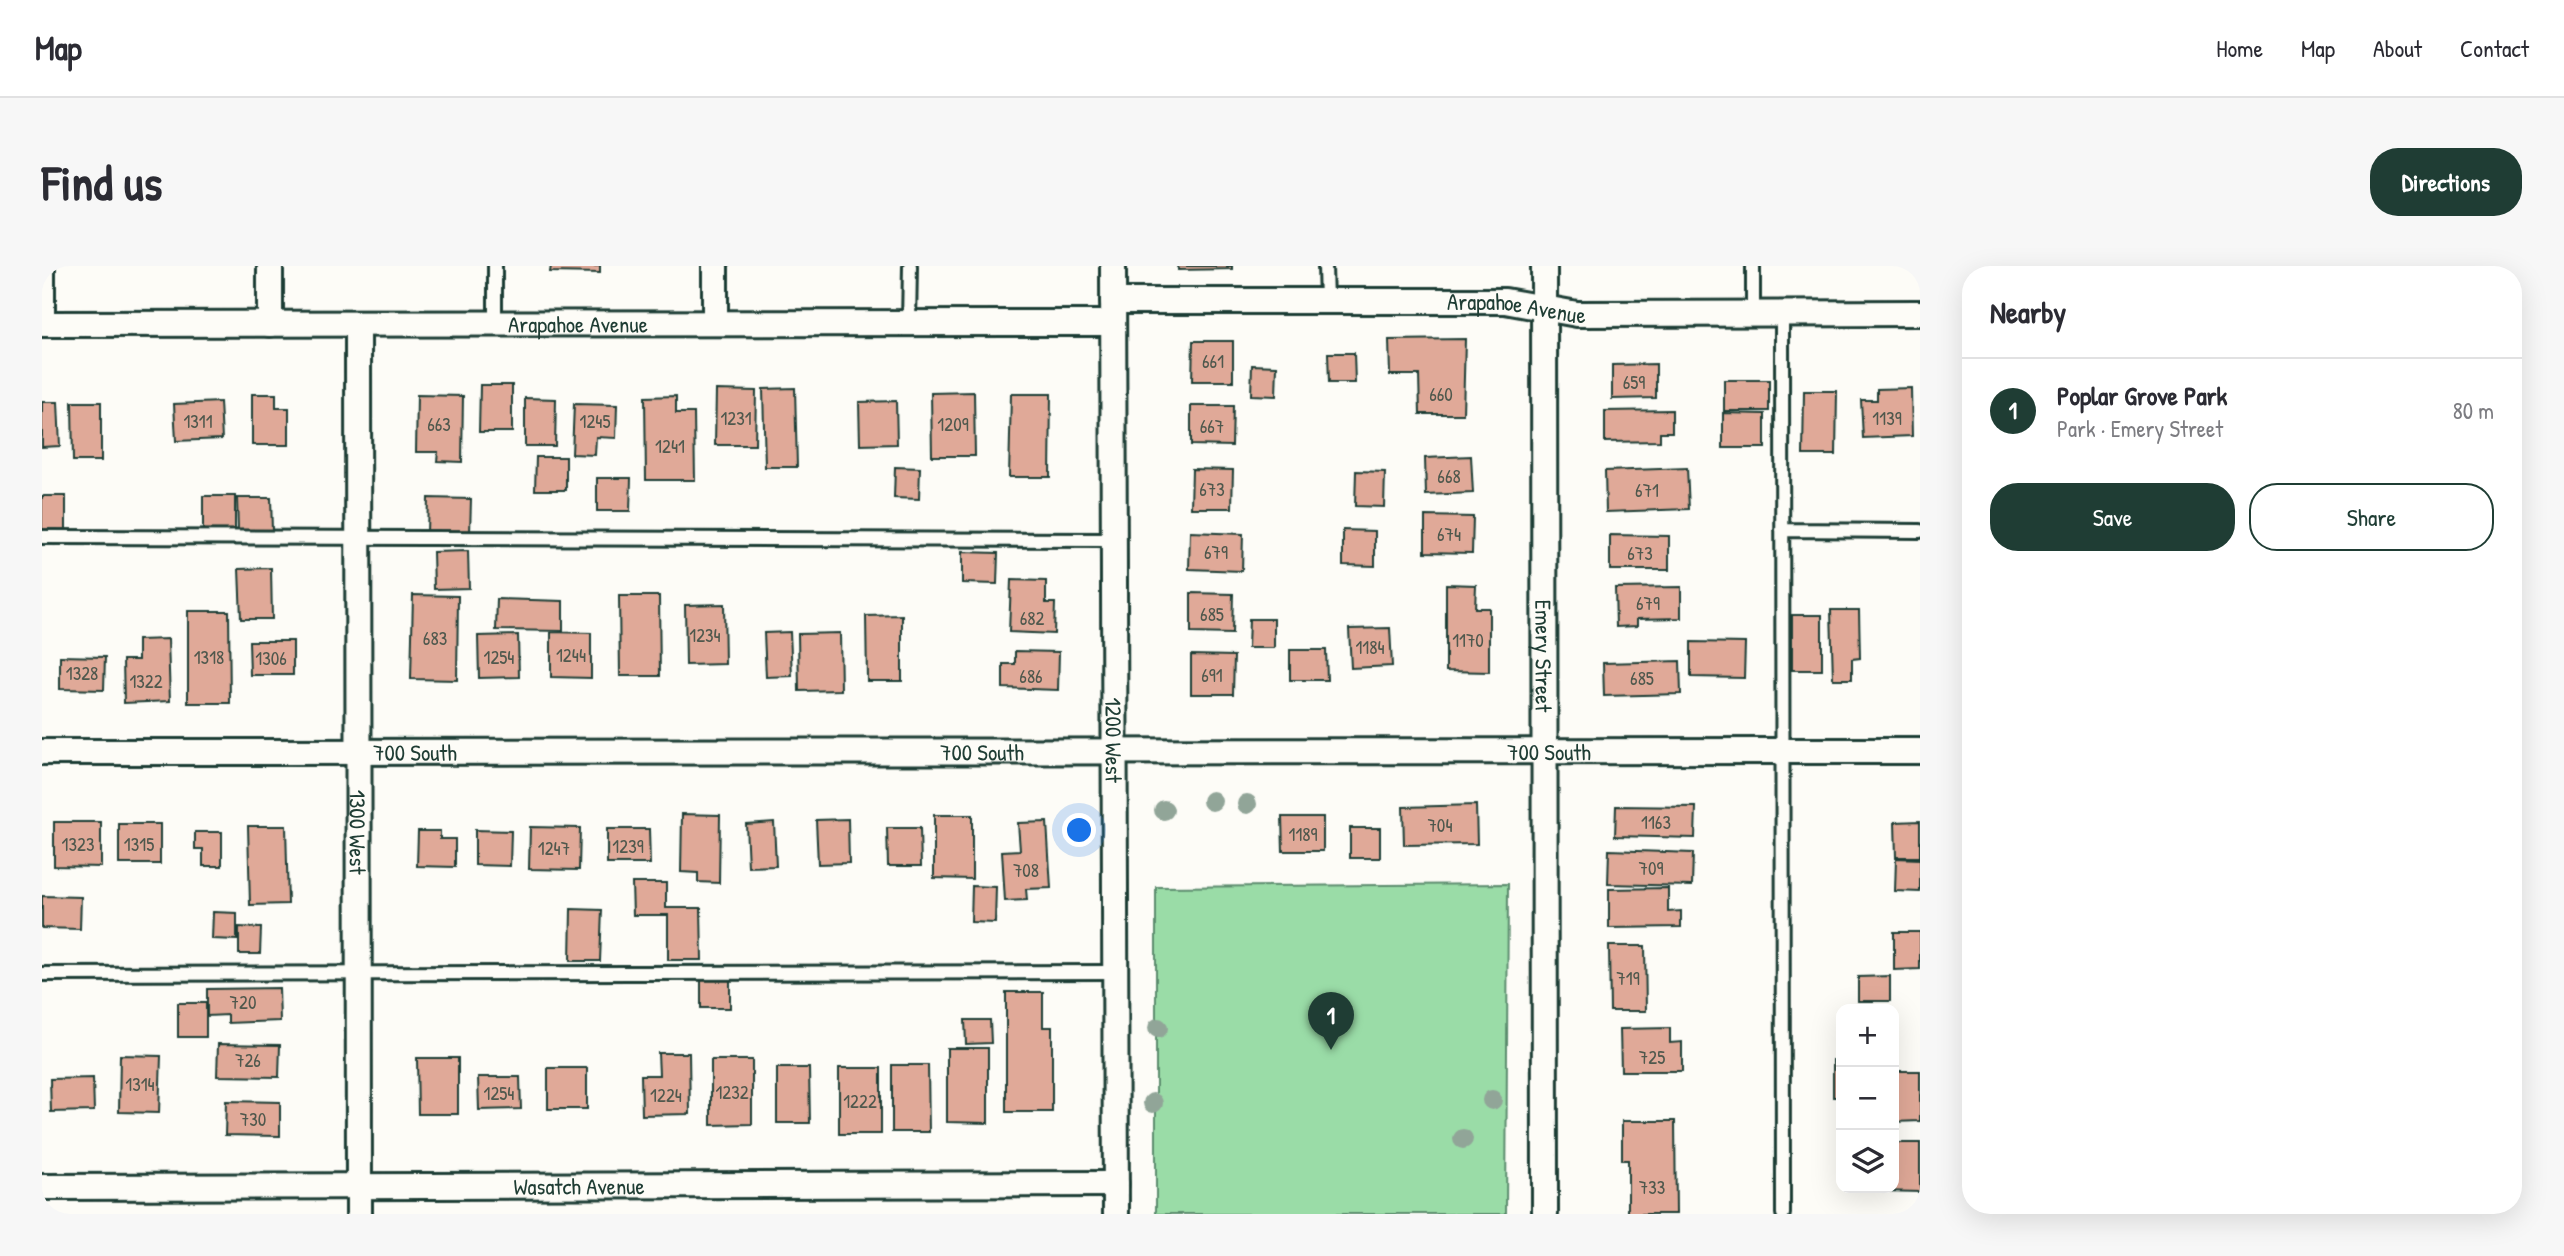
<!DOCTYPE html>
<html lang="en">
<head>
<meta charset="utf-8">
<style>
  :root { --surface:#fff; --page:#f7f7f7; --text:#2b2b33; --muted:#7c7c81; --line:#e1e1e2; --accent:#1f3d34 }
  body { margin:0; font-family:"Patrick Hand",sans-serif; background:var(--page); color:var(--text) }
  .controls { position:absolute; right:21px; bottom:21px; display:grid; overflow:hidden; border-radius:14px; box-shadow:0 7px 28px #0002 }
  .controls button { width:63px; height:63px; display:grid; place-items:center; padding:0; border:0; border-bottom:2px solid var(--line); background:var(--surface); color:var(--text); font:35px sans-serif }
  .you { position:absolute; left:1038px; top:565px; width:24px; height:24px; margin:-18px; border:5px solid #fff; border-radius:50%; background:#1a73e8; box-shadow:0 0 0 10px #1a73e833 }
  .badge { display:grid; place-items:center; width:46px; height:46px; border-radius:50%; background:var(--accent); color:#fff; font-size:23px; font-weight:700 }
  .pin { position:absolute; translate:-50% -58px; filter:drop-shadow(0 2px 4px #0008) }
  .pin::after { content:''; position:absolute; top:37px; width:24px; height:21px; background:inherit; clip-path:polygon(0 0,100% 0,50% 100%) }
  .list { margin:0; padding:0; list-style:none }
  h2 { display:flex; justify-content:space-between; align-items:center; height:91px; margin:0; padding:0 28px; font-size:30px }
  h2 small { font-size:23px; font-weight:400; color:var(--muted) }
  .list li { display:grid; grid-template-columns:46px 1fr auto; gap:21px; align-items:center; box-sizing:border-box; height:105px; padding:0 28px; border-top:2px solid var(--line) }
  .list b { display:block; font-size:26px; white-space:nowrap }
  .list p { margin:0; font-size:23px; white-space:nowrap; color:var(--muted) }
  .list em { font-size:23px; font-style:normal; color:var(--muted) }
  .actions { display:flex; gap:14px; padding:21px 28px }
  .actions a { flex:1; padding:16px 0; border:2px solid var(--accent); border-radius:28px; text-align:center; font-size:24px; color:var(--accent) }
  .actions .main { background:var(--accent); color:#fff }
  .icon { flex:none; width:38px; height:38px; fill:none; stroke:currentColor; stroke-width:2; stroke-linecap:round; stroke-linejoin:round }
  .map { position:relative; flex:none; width:1878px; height:948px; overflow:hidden; border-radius:28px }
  header { display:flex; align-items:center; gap:42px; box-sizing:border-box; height:98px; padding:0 35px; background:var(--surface); border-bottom:2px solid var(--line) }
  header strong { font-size:33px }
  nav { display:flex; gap:38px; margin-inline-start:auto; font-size:24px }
  .intro { display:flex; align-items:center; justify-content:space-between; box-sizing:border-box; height:168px; padding:0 42px }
  h1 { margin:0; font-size:49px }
  .button { padding:18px 32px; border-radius:28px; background:var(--accent); color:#fff; font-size:24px; font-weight:700 }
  main { display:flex; gap:42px; padding:0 42px }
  aside { flex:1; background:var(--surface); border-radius:28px; box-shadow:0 7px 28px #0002 }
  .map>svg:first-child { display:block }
  .green { fill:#9adca7; stroke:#5c8c6e; stroke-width:2 }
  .building { fill:#e0a998; stroke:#1f3d34; stroke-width:2 }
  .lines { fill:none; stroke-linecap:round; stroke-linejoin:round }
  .lane-casing { stroke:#1f3d34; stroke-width:18 }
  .street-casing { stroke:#1f3d34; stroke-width:30 }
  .lane { stroke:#fdfcf7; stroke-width:12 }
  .street { stroke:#fdfcf7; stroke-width:24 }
  .tree { fill:#91a598 }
  .labels { text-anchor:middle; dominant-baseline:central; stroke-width:7; stroke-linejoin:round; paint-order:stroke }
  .number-label { font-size:19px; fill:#4f584d }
  .street-label { font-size:23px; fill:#1f3d34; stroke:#fdfcf7 }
</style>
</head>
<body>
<header>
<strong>Map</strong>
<nav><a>Home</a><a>Map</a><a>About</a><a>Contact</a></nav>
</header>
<div class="intro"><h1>Find us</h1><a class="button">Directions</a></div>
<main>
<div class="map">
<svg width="1878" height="948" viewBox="0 0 1878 948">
  <rect width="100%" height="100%" fill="#fdfcf7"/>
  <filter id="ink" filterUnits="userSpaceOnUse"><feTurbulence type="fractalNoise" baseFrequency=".0143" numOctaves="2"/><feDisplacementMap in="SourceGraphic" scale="14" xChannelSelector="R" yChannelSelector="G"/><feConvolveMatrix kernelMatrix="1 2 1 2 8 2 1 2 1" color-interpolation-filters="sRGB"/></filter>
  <g filter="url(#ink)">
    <path class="green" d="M1466,618L1464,948H1114V621Z"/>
    <path class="building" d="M509,0H558V7L508,6Z
      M1136,0H1190V3L1136,4Z
      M1423,73L1421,148H1378L1377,109H1348L1347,74Z
      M1151,75H1191V115H1150Z
      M1286,87H1312L1313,117H1287Z
      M1614,98V132L1570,133V99Z
      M1210,99L1235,100L1234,130L1209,129Z
      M1682,114H1727V145H1682Z
      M438,119H470V166H437Z
      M753,122L755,201H723L721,123Z
      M1869,122L1870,170L1821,172L1819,134H1835V123Z
      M674,124L714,125L713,179H673Z
      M1762,125H1795L1794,189H1761Z
      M932,126L933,190H890L889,127Z
      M210,128H234V142H247V179H210Z
      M969,128H1009L1008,211H967Z
      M375,129L421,130L420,196L395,195L396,186H374Z
      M634,130V147H652L653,214H604L603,131Z
      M483,132L514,133L513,180H483Z
      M854,135L855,178L818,179L817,136Z
      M0,136H16L18,180L0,181Z
      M30,136H59V195H31Z
      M178,136L180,173L134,175L132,138Z
      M532,138L575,139L574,172L554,171L553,189L530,188Z
      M1149,140H1191L1190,180L1149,179Z
      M1630,144V166H1618V175L1563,176V145Z
      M1681,147L1723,148V182H1681Z
      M1429,190L1431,227L1384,229L1383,192Z
      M494,191H524V224H493Z
      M853,201L878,202L877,233L852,232Z
      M1645,202L1647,243L1564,246L1563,205Z
      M1150,203L1191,204L1190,242H1149Z
      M1314,205L1343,206L1342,241L1313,240Z
      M555,212H589L588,245H555Z
      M0,230H24V264L0,265Z
      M161,230H193V264H161Z
      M195,232H229L230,264H196Z
      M386,232L429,233L428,267L385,266Z
      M1383,250L1431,251L1430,287L1383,286Z
      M1301,264L1333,265V300L1301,299Z
      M1148,266L1201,268L1200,305L1147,303Z
      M1568,269L1627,270V304H1568Z
      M426,285L427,322L392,323L391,286Z
      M920,286L956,287L955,318L920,317Z
      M229,302L230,353H199L197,303Z
      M969,314L1004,315V337H1013L1012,368L967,366Z
      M1404,318L1434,319L1433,342H1447V406L1404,405Z
      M1639,321V352L1595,353V360L1574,361L1573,322Z
      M1149,327L1191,328L1190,368L1149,367Z
      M371,329L416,330L415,414L369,413Z
      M577,330H617L618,410H578Z
      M455,333L521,335V365L454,364Z
      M682,338L683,398L644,399L643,339Z
      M1789,344H1817L1818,392L1810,393V413H1791Z
      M146,345H187L188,437H146Z
      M860,349V415H825L824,350Z
      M1750,349H1780V404H1750Z
      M1207,353H1232V382H1206Z
      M1348,362L1350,400L1309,402L1307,363Z
      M509,366L549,367V412L509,411Z
      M748,366L750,410L724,411L722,367Z
      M798,367L799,424L757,425L756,368Z
      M476,369L477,411L437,412L436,370Z
      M126,373L128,435L82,437L81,394H96V374Z
      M207,375H251V409H208Z
      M1649,376L1703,377L1702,412L1649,411Z
      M1248,384H1284L1285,414H1248Z
      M973,385L1017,386L1016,424L961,422V398H973Z
      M1149,389L1192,390L1191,428H1149Z
      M18,390L63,391L62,424L18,423Z
      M1638,395L1639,428L1562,430L1561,397Z
      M1434,539L1435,578L1362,579L1361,541Z
      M1574,540L1654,541L1653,572L1573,570Z
      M640,548L678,549L677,617L656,616V607L639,606Z
      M892,549H930V613L892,612Z
      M1240,551H1281V585H1241Z
      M806,553L807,597L776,598L774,554Z
      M1878,555V591H1854L1853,556Z
      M12,556H59V601L12,600Z
      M732,556L734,600L706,601L704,558Z
      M1005,556L1009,622L984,623L985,634L963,635L960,585L978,584L976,557Z
      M77,558H118V598H77Z
      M206,560H244L246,638L208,639Z
      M488,561L538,562L537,604L487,603Z
      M845,562H878L879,600H846Z
      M1308,562H1338V592H1308Z
      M565,563H607L608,598H565Z
      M433,564L469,565L468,600L433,599Z
      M376,565H398V573H413V601L375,600Z
      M153,566H180V600H161V583H153Z
      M1567,584L1651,587L1650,620L1566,618Z
      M1854,592L1878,593V626L1853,625Z
      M590,617H624V642H659L660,694H626V649H591Z
      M930,620L954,621L953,657L929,656Z
      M1626,622V646L1639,645V661L1567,662V623Z
      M0,630L39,631L38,663L0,662Z
      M529,643L560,644L558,695H528Z
      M171,646L195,647V674L170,673Z
      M197,661L219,662L218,688H197Z
      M1852,666H1878V703L1852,704Z
      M1567,680H1603L1604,745H1568Z
      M1848,710V735H1816V711Z
      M659,714H688V742H659Z
      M237,722L238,755L186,757V749L165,750V723Z
      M964,726H1001V761H1010V846H964Z
      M136,737H164V771H136Z
      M923,754H948L949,777L924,778Z
      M1628,762V777L1640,776V805H1579L1578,763Z
      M176,778L238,779L237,811L175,810Z
      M905,782H946V857L905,856Z
      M616,787H647L648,848L600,849L599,809H617Z
      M78,789L119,790L117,847L77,846Z
      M375,792H416V848H376Z
      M669,794H710V858L669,859Z
      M1791,794H1799V831H1791Z
      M850,799H886L887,866H850Z
      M506,802H545V843H506Z
      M735,802H767L768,857H735Z
      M797,802H839V868H797Z
      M1852,805H1878V855L1852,856Z
      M436,811H478L479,843L437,844Z
      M51,812L52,845L9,846L8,813Z
      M184,835L238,836V870L183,869Z
      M1580,855H1633L1634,948H1586V894H1580Z
      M1852,877H1878V926L1840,925V922H1852Z"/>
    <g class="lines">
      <g class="lane-casing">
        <path id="lane" d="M1283,0L1284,35
          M1711,47V0
          M1740,47L1741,948
          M453,57V0
          M867,57L868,0
          M6,58V0
          M1740,264L1878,265
          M0,271L1072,274
          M0,708L1073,706"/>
      </g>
      <g class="street-casing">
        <g id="street">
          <path d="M228,0V58"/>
          <path d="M673,0V57"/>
          <path id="s1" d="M1071,0L1074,948"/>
          <path id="s2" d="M1502,0L1503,948"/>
          <path id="s3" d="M1071,35H1463L1535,48L1878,47"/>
          <path id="s4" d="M0,58L1071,57"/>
          <path id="s5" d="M316,58L317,948"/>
          <path id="s6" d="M0,486L1878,485"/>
          <path id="s7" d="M0,921L1074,918"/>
        </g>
      </g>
      <use href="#lane" class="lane"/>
      <use href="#street" class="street"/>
    </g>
    <g class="tree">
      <circle cx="1170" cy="535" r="10"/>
      <circle cx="1205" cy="538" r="10"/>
      <circle cx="1122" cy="544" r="10"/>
      <circle cx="1116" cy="762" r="10"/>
      <circle cx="1450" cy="834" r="10"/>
      <circle cx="1111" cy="837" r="10"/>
      <circle cx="1421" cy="873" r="10"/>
    </g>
  </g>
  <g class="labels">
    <g class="number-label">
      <text x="1171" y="95">661</text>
      <text x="1592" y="116">659</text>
      <text x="1399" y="128">660</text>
      <text x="694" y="152">1231</text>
      <text x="1845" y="152">1139</text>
      <text x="156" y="155">1311</text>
      <text x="553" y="155">1245</text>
      <text x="397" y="158">663</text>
      <text x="911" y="158">1209</text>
      <text x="1170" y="160">667</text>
      <text x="628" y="180">1241</text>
      <text x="1407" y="210">668</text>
      <text x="1170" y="223">673</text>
      <text x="1605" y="224">671</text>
      <text x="1407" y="268">674</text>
      <text x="1174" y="286">679</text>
      <text x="1598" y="287">673</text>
      <text x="1606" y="337">679</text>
      <text x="1170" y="348">685</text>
      <text x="990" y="352">682</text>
      <text x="663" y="369">1234</text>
      <text x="393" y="372">683</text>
      <text x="1426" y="374">1170</text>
      <text x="1328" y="381">1184</text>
      <text x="529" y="389">1244</text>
      <text x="167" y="391">1318</text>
      <text x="457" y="391">1254</text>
      <text x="229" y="392">1306</text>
      <text x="40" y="407">1328</text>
      <text x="1170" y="409">691</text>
      <text x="989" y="410">686</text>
      <text x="1600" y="412">685</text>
      <text x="104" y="415">1322</text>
      <text x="1614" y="556">1163</text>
      <text x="1398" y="559">704</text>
      <text x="1261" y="568">1189</text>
      <text x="36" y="578">1323</text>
      <text x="97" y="578">1315</text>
      <text x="586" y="580">1239</text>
      <text x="512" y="582">1247</text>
      <text x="1609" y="602">709</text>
      <text x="984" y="604">708</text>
      <text x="1586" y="712">719</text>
      <text x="201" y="736">720</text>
      <text x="1610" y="791">725</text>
      <text x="206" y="794">726</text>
      <text x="98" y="818">1314</text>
      <text x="690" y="826">1232</text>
      <text x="457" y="827">1254</text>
      <text x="624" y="829">1224</text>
      <text x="818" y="835">1222</text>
      <text x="211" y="853">730</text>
      <text x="1610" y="921">733</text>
    </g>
    <g class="street-label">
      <text stroke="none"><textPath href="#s3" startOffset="404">Arapahoe Avenue</textPath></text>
      <text stroke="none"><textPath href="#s4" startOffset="536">Arapahoe Avenue</textPath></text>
      <text stroke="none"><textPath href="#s2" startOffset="390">Emery Street</textPath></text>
      <text stroke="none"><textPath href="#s1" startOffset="474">1200 West</textPath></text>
      <text stroke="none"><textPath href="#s6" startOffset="940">700 South</textPath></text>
      <text stroke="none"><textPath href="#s6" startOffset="1507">700 South</textPath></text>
      <text stroke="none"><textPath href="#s6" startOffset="373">700 South</textPath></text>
      <text stroke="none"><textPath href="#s5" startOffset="508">1300 West</textPath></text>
      <text stroke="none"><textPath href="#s7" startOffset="537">Wasatch Avenue</textPath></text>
    </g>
  </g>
</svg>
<div class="controls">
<button>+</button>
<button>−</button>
<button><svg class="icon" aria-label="layers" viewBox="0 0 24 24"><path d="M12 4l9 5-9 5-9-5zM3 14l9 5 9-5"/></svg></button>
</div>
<div class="you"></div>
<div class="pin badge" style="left:1289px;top:784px">1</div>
</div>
<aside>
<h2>Nearby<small></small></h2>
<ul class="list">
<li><span class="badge">1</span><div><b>Poplar Grove Park</b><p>Park · Emery Street</p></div><em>80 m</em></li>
</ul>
<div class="actions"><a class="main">Save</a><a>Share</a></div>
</aside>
</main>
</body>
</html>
